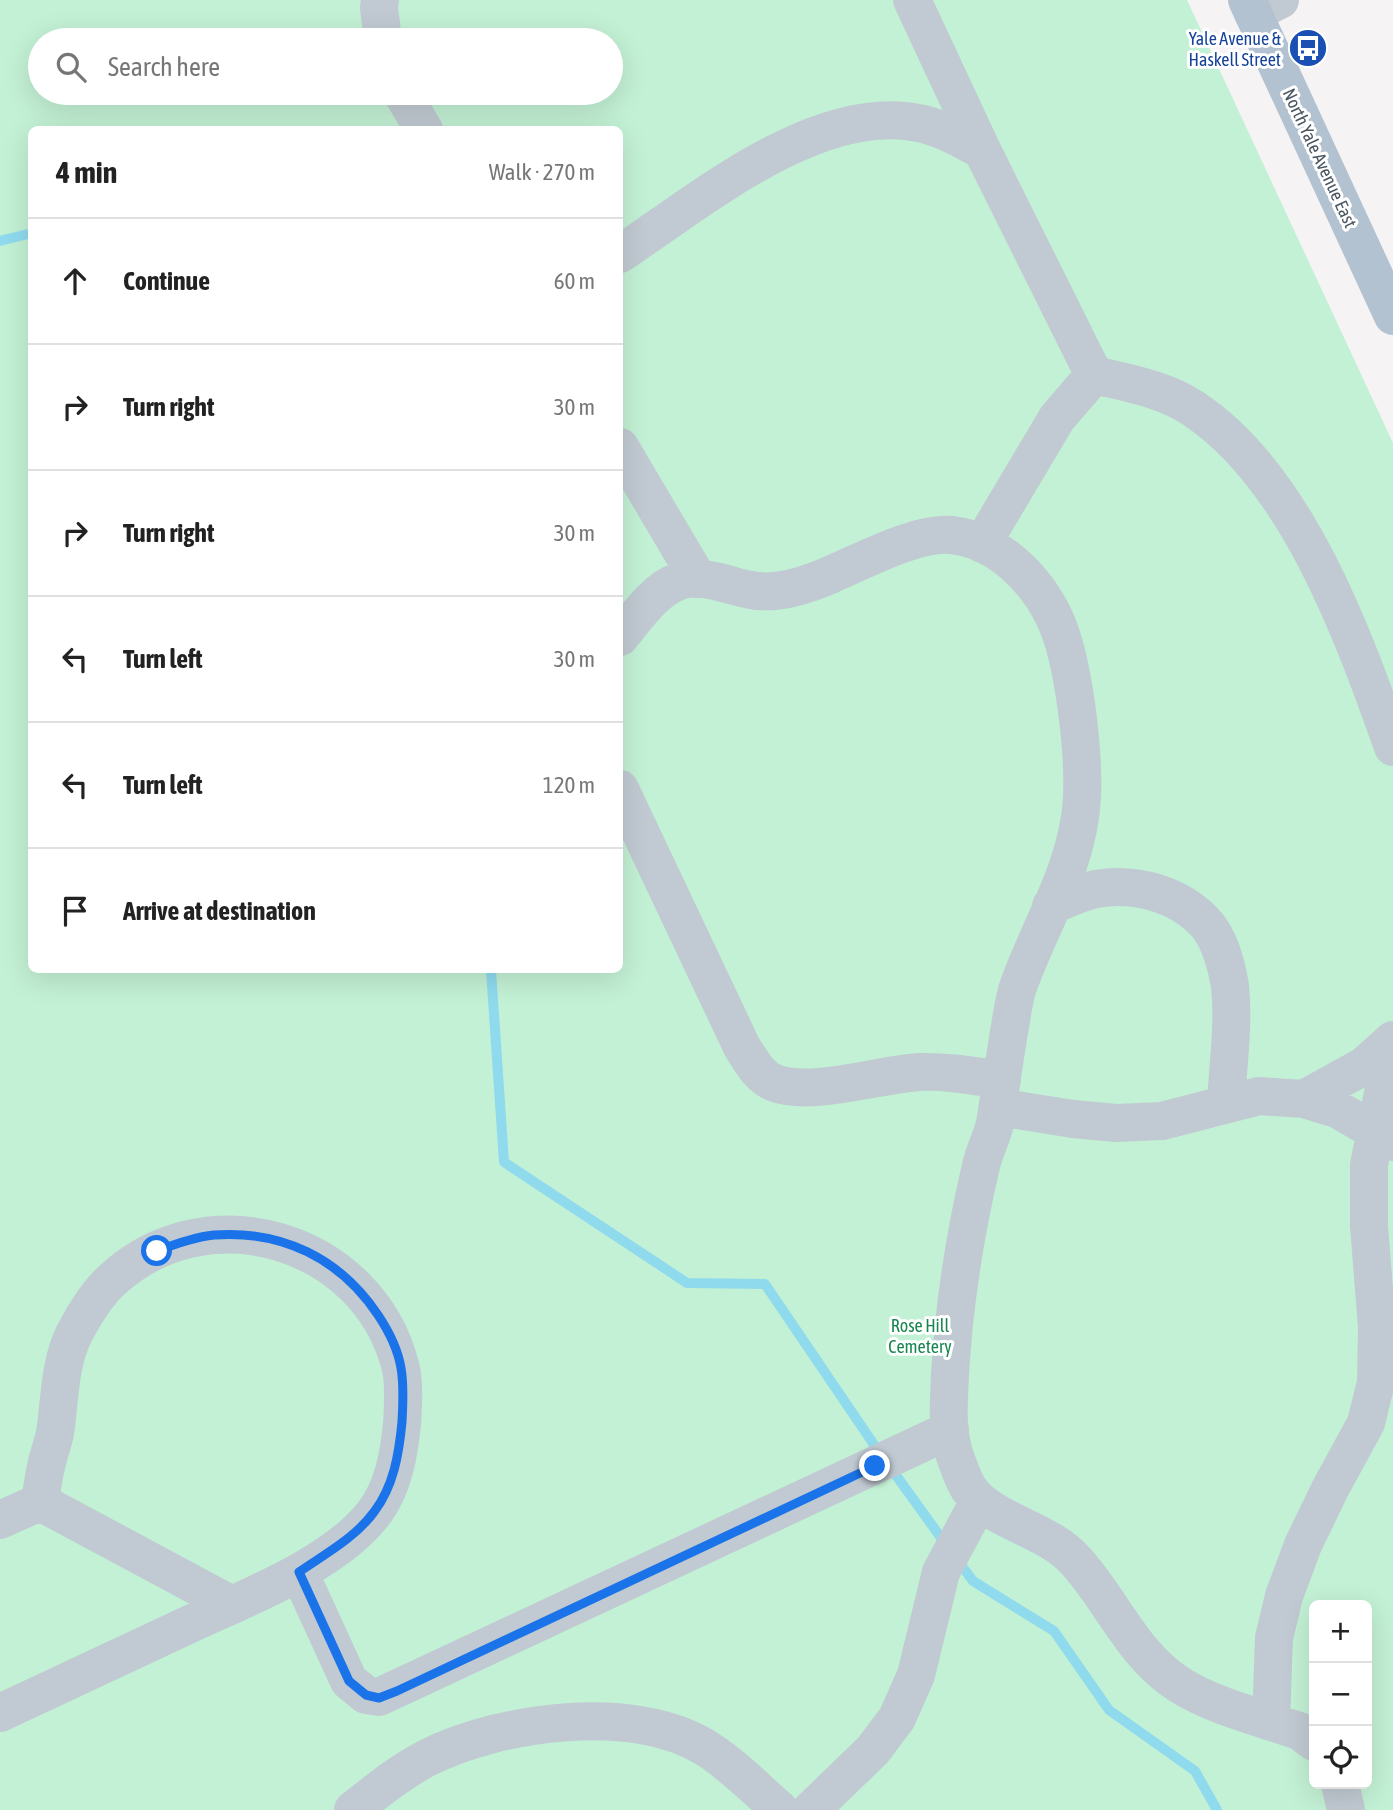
<!DOCTYPE html>
<html lang="en">
<head>
<meta charset="utf-8">
<style>
  :root { --surface:#fff; --page:#f6f6f6; --text:#222; --muted:#767676; --line:#e0e0e0 }
  body { margin:0; font-family:"Asap Condensed",sans-serif; background:var(--page); color:var(--text) }
  .controls { position:absolute; right:21px; bottom:21px; display:grid; overflow:hidden; border-radius:10px; box-shadow:0 7px 28px #0002 }
  .controls button { width:63px; height:63px; display:grid; place-items:center; padding:0; border:0; border-bottom:2px solid var(--line); background:var(--surface); color:var(--text); font:35px sans-serif }
  .stop { position:absolute; width:21px; height:21px; margin:-16px; border:5px solid #1a73e8; border-radius:50%; background:#fff }
  .stop.end { background:#1a73e8; border-color:#fff; box-shadow:0 2px 7px #0008 }
  .list { margin:0; padding:0; list-style:none }
  h2 { display:flex; justify-content:space-between; align-items:center; height:91px; margin:0; padding:0 28px; font-size:30px }
  h2 small { font-size:23px; font-weight:400; color:var(--muted) }
  .list li { display:grid; grid-template-columns:46px 1fr auto; gap:21px; align-items:center; box-sizing:border-box; height:126px; padding:0 28px; border-top:2px solid var(--line) }
  .list b { display:block; font-size:26px; white-space:nowrap }
  .list em { font-size:23px; font-style:normal; color:var(--muted) }
  .icon { flex:none; width:38px; height:38px; fill:none; stroke:currentColor; stroke-width:2; stroke-linecap:round; stroke-linejoin:round }
  .map { position:relative; flex:none; width:1393px; height:1810px; overflow:hidden }
  .search { position:absolute; background:var(--surface); box-shadow:0 7px 28px #0002; left:28px; top:28px; width:595px; height:77px; display:flex; align-items:center; gap:18px; box-sizing:border-box; padding:0 24px; border-radius:38px; color:var(--muted); font-size:26px }
  .panel { position:absolute; background:var(--surface); box-shadow:0 7px 28px #0002; left:28px; top:126px; width:595px; height:847px; border-radius:10px }
  .map>svg:first-child { display:block }
  .green { fill:#c3f1d5; fill-rule:evenodd }
  .lines { fill:none; stroke-linecap:round; stroke-linejoin:round }
  .stream { stroke:#90daee; stroke-width:10 }
  .minor { stroke:#c1cad2; stroke-width:38 }
  .major { stroke:#b3c2d1; stroke-width:38 }
  .route { stroke:#1a73e8; stroke-width:9 }
  .labels { text-anchor:middle; dominant-baseline:central; stroke-width:6; stroke-linejoin:round; paint-order:stroke }
  .transit-label { font-size:18px; fill:#164399; stroke:#fff; text-anchor:end }
  .street-label { font-size:18px; fill:#4a5661; stroke:#fff }
  .park-label { font-size:18px; fill:#17864f; stroke:#fff }
</style>
</head>
<body>
<div class="map">
<svg width="1393" height="1810" viewBox="0 0 1393 1810">
  <rect width="100%" height="100%" fill="#f5f3f3"/>
  <path class="green" d="M0,0H1187L1393,443V1810H0ZM40,40H611V93H40ZM32,130H620V970H32ZM1314,1605H1367V1784H1314Z"/>
  <g class="lines">
    <path class="stream" d="M0,241L32,233
      M491,970L504,1162L687,1283L765,1284L881,1455
      M890,1467L947,1546
      M958,1561L973,1581L1054,1631L1109,1710L1195,1771L1217,1810"/>
    <path class="minor" d="M380,0L379,8L383,40
      M912,0L982,150L1094,375C1127,383 1165,389 1194,409C1297,478 1353,634 1393,747
      M1253,13L1280,0
      M402,93L424,130
      M620,254C698,202 818,102 918,123C941,127 962,140 982,150
      M620,447L698,579
      M982,544L1057,418L1094,375
      M620,637C636,618 654,590 679,581C702,573 728,586 751,590C776,595 807,585 830,575C863,561 916,532 951,535C998,540 1035,578 1054,617C1074,658 1084,752 1082,797C1079,865 1040,925 1018,987C1013,1002 1012,1017 1009,1032C1004,1062 1000,1093 995,1123C992,1138 984,1151 981,1166C965,1234 954,1305 950,1374C949,1401 946,1430 955,1456C959,1467 963,1480 969,1489C992,1522 1046,1528 1075,1560C1112,1600 1132,1655 1180,1685C1213,1706 1262,1718 1299,1731L1314,1742
      M620,789L742,1047C751,1061 759,1077 775,1083C810,1097 881,1074 920,1072C948,1071 974,1076 1002,1080
      M1051,906C1065,900 1080,892 1096,889C1135,882 1181,894 1208,926C1220,941 1227,967 1230,986C1234,1024 1228,1065 1226,1103
      M1304,1099L1364,1066L1393,1040
      M998,1107L1073,1119L1116,1123L1162,1121L1259,1096L1304,1099L1337,1109L1393,1142
      M0,1520L40,1502L232,1605
      M299,1572L349,1681L366,1695L379,1697L950,1430
      M0,1713C63,1684 125,1654 188,1625C246,1598 335,1564 374,1513C393,1488 399,1455 402,1424C403,1406 405,1382 400,1365C367,1239 207,1191 111,1281C95,1296 84,1315 74,1334C59,1365 60,1400 55,1433C53,1444 48,1455 46,1467C43,1479 42,1490 40,1502
      M1271,1721L1274,1638L1284,1596L1303,1545L1330,1489L1366,1423L1376,1382L1377,1327L1369,1226V1165L1393,1041
      M1340,1784L1346,1810
      M353,1810C377,1791 400,1772 427,1758C500,1721 634,1703 706,1748C733,1765 756,1789 780,1810
      M811,1810L873,1750L897,1718L916,1675L941,1572L979,1501"/>
    <path class="major" d="M1247,0L1393,316"/>
  </g>
  <g class="lines">
    <path class="route" d="M157,1251C175,1244 194,1237 214,1235C282,1230 340,1258 378,1315C388,1330 398,1350 401,1368C404,1385 403,1405 402,1422C399,1453 394,1486 374,1512C355,1538 325,1554 299,1572L349,1681L366,1695L379,1698L397,1691L875,1466"/>
  </g>
  <defs>
    <g id="bus-disc" transform="scale(2.0125)"><circle r="9.5" fill="#1a4fb4" stroke="#fff"/><path d="M-5-6H5V4H4V6H2V4H-2V6H-4V4H-5ZM-3.5-4V0h7V-4ZM-3.5 1.2v1.5H-2V1.2ZM2 1.2v1.5H3.5V1.2Z" fill="#fff"/></g>
  </defs>
  <g fill-rule="evenodd">
    <use href="#bus-disc" x="1308" y="48"/>
  </g>
  <g class="labels">
    <g class="transit-label">
      <text x="1281" y="38">Yale Avenue &amp;<tspan x="1281" dy="21">Haskell Street</tspan></text>
    </g>
    <g class="street-label">
      <text transform="translate(1320 158) rotate(65)">North Yale Avenue East</text>
    </g>
    <g class="park-label">
      <text x="920" y="1325">Rose Hill<tspan x="920" dy="21">Cemetery</tspan></text>
    </g>
  </g>
</svg>
<div class="controls">
<button>+</button>
<button>−</button>
<button><svg class="icon" aria-label="locate" viewBox="0 0 24 24"><circle cx="12" cy="12" r="6"/><path d="M12 2v4M12 18v4M2 12h4M18 12h4"/></svg></button>
</div>
<div class="stop" style="left:157px;top:1251px"></div>
<div class="stop end" style="left:875px;top:1466px"></div>
<div class="search"><svg class="icon" aria-label="search" viewBox="0 0 24 24"><circle cx="10" cy="10" r="6"/><path d="M15 15l6 6"/></svg>Search here</div>
<section class="panel">
<h2>4 min<small>Walk · 270 m</small></h2>
<ul class="list">
<li><svg class="icon" aria-label="ahead" viewBox="0 0 24 24"><path d="M12 20V5M6 11l6-6 6 6"/></svg><div><b>Continue</b></div><em>60 m</em></li>
<li><svg class="icon" aria-label="right" viewBox="0 0 24 24"><path d="M7 20v-9h11M14 6l5 5-5 5"/></svg><div><b>Turn right</b></div><em>30 m</em></li>
<li><svg class="icon" aria-label="right" viewBox="0 0 24 24"><path d="M7 20v-9h11M14 6l5 5-5 5"/></svg><div><b>Turn right</b></div><em>30 m</em></li>
<li><svg class="icon" aria-label="left" viewBox="0 0 24 24"><path d="M17 20v-9H6M10 6l-5 5 5 5"/></svg><div><b>Turn left</b></div><em>30 m</em></li>
<li><svg class="icon" aria-label="left" viewBox="0 0 24 24"><path d="M17 20v-9H6M10 6l-5 5 5 5"/></svg><div><b>Turn left</b></div><em>120 m</em></li>
<li><svg class="icon" aria-label="arrive" viewBox="0 0 24 24"><path d="M6 21V4h12l-3 4 3 4H6"/></svg><div><b>Arrive at destination</b></div></li>
</ul>
</section>
</div>
</body>
</html>
